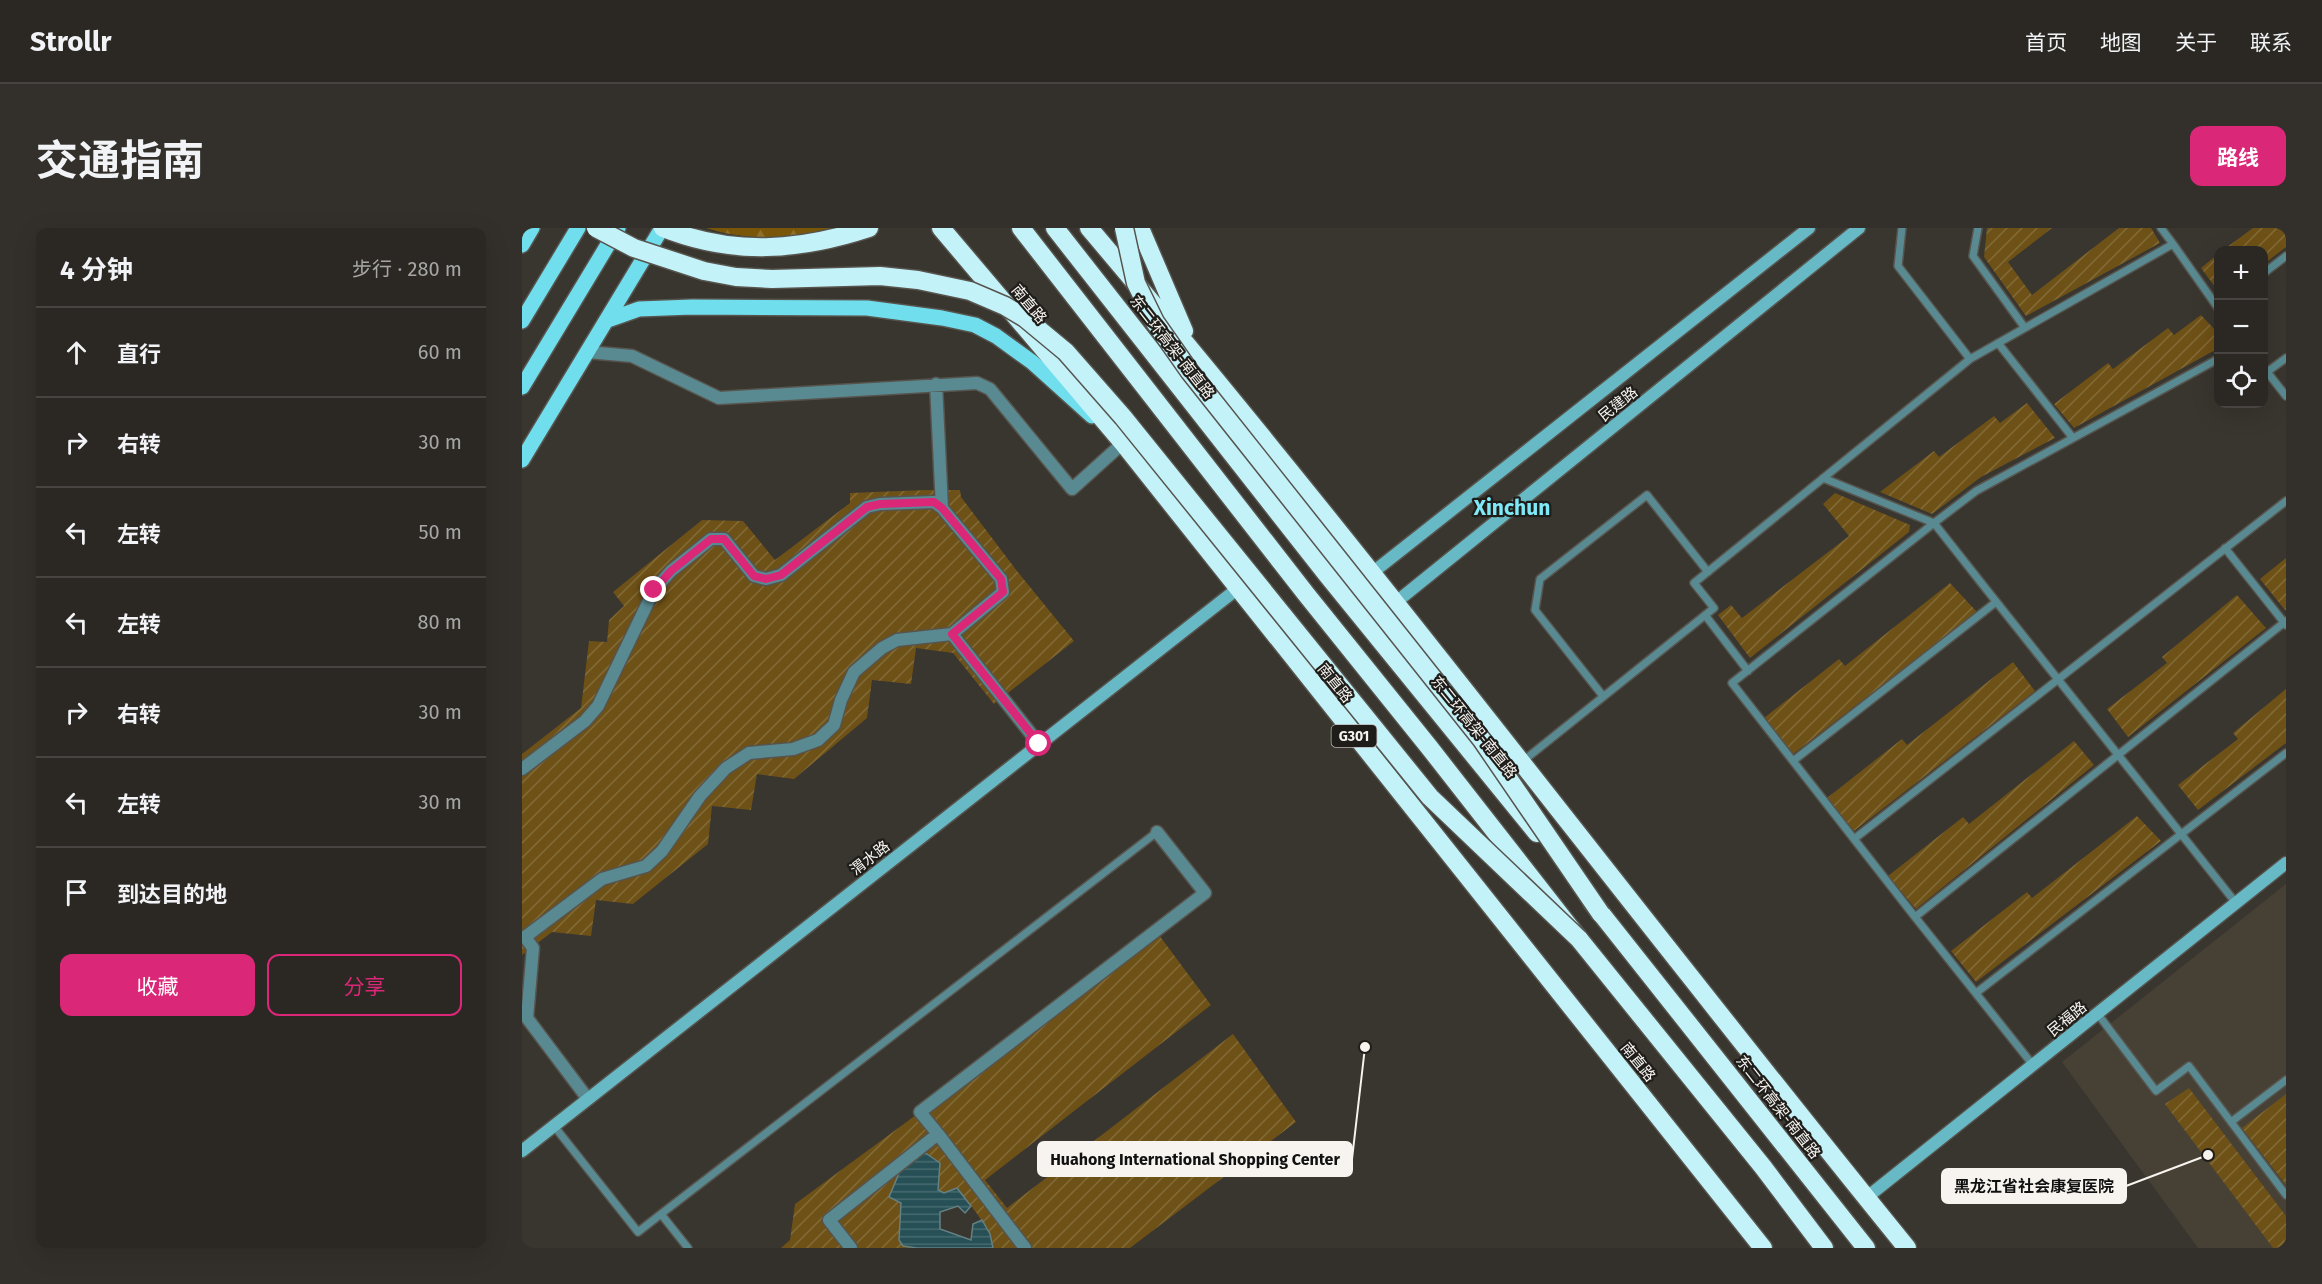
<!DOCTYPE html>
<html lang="zh">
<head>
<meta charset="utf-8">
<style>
  :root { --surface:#2b2823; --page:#33302b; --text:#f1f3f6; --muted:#a6a6a6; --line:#474441; --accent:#db2777 }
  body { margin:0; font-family:"Fira Sans","Noto Sans SC",sans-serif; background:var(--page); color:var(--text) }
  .controls { position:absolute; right:18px; top:18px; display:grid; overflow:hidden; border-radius:12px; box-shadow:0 6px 24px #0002 }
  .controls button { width:54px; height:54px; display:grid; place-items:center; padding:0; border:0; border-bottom:2px solid var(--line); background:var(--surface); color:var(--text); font:30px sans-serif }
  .stop { position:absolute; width:18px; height:18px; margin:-14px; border:4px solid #db2777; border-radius:50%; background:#fff }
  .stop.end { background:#db2777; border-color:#fff; box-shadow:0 2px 6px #0008 }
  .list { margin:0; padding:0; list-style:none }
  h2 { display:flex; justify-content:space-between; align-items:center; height:78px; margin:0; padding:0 24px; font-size:26px }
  h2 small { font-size:20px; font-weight:400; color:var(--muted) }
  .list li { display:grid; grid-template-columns:39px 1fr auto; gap:18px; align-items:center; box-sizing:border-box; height:90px; padding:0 24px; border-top:2px solid var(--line) }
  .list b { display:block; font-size:22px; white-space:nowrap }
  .list em { font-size:20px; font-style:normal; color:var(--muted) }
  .actions { display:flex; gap:12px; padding:18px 24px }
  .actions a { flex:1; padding:14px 0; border:2px solid var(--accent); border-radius:12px; text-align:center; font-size:21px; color:var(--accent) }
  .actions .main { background:var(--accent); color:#fff }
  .icon { flex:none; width:33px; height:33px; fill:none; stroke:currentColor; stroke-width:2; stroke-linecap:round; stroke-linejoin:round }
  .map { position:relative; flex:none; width:1764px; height:1020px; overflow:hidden; border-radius:12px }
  header { display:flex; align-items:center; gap:36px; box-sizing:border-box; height:84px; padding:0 30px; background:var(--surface); border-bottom:2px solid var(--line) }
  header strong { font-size:28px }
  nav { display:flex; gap:33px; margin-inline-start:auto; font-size:21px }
  .intro { display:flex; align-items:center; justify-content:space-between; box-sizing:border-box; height:144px; padding:0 36px }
  h1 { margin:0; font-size:42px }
  .button { padding:15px 27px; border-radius:12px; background:var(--accent); color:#fff; font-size:21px; font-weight:700 }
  main { display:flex; gap:36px; padding:0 36px }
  aside { flex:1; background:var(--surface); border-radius:12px; box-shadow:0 6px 24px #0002 }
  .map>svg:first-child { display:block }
  .built { fill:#474035 }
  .forest { fill:url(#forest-firs) }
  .garden { fill:url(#garden-furrows) }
  .water { fill:url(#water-rules); stroke:#658184; stroke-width:1.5 }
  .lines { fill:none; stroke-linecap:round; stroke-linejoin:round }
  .lane-casing { stroke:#57544e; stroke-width:10 }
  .street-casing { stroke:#57544e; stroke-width:15 }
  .secondary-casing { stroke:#57544e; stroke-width:15 }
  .primary-casing { stroke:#57544e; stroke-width:18 }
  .highway-casing { stroke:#57544e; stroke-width:21 }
  .lane { stroke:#598a91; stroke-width:7 }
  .street { stroke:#598a91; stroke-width:12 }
  .secondary { stroke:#67bac5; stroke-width:12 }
  .primary { stroke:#70deed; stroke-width:15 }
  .highway { stroke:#c4f2f9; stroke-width:18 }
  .highway-bridge-casing { stroke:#57544e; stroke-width:21; stroke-linecap:butt }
  .highway-bridge { stroke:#c4f2f9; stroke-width:18 }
  .route { stroke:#db2777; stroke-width:8 }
  .labels { text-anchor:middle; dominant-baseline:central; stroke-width:4.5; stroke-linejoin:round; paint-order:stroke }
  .shield { fill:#1f1d1a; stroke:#b6b4b0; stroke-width:1.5 }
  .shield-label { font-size:14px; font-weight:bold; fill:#f7f4f0 }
  .street-label { font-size:15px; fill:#f7f4f0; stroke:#1f1d1a }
  .district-label { font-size:21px; font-weight:bold; fill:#7fe9f7; stroke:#1f1d1a }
  .leader { fill:none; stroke:#f7f4f0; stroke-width:2 }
  .callout-dot { fill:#f7f4f0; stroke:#1f1d1a; stroke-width:2 }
  .callout { fill:#f7f4f0; stroke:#f7f4f0; stroke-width:2 }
  .callout-label { font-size:16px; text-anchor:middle; font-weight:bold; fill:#111 }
</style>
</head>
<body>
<header>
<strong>Strollr</strong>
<nav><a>首页</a><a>地图</a><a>关于</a><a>联系</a></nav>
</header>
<div class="intro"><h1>交通指南</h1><a class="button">路线</a></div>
<main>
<aside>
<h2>4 分钟<small>步行 · 280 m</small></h2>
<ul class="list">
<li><svg class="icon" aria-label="ahead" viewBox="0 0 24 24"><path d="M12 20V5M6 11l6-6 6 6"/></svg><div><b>直行</b></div><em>60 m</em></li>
<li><svg class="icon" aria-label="right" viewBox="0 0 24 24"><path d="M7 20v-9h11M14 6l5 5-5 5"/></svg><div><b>右转</b></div><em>30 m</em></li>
<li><svg class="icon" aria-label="left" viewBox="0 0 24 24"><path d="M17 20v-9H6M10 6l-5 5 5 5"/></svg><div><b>左转</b></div><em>50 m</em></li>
<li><svg class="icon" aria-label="left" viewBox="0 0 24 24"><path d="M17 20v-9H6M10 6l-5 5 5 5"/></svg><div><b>左转</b></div><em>80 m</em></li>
<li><svg class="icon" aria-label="right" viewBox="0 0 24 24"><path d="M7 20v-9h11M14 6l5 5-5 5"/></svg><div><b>右转</b></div><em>30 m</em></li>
<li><svg class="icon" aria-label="left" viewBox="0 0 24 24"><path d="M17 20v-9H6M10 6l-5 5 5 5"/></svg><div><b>左转</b></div><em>30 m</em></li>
<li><svg class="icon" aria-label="arrive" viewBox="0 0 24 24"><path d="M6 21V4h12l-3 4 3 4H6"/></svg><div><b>到达目的地</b></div></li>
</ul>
<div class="actions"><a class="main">收藏</a><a>分享</a></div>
</aside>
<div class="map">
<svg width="1764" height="1020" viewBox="0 0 1764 1020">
  <defs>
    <pattern id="forest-firs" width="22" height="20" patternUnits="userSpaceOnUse" patternTransform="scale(1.5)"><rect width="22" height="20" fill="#7a5708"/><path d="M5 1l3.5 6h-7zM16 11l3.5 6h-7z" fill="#8e702c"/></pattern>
    <pattern id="garden-furrows" width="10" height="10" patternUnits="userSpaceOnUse" patternTransform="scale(1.5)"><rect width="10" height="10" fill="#6e5116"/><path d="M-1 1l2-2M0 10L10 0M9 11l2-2" fill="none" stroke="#836b38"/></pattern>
    <pattern id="water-rules" width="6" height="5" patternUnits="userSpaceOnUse" patternTransform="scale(1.5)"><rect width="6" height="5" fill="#265056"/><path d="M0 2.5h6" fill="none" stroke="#466a6f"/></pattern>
  </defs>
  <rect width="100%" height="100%" fill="#39352f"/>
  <path class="built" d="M1764,656V1020H1676L1540,834Z"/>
  <path class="forest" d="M184,0H313C271,12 225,13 184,0Z"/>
  <path class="garden" d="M1465,0H1530L1486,34L1510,67L1597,0H1629L1638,15L1504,88L1462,29Z
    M1731,0H1764V19L1742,36V22H1701Z
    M1696,26V63L1679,40Z
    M1679,87L1696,105L1695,121L1552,200L1532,176L1586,135L1591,141L1646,100L1652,107Z
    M1505,175L1533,210L1459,249L1410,286L1358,264L1412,223L1417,229L1472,188L1478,195Z
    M404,262H438L439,269L495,343L552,413L472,476L431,425L394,420L389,456L350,452L345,490L272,551L235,546L229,582L190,578L186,616L111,676L74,672L69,708L30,704L0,727V526L59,480L67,413L85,414L87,392L102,378L91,364L180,292L221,293L253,332L328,275V265Z
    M1313,265L1388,297L1387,304L1228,430L1196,387L1209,377L1220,390L1327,308L1301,276Z
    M1764,330V382H1763L1738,351Z
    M1428,355L1455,384L1271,526L1242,490L1317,431L1323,438Z
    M1715,367L1744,400L1606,509L1585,481L1645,435L1640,429Z
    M1491,434L1513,463L1332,603L1305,570L1380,511L1385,517Z
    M1764,461V515L1676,582L1656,557L1716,511L1711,505Z
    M1552,513L1572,537L1394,681L1366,648L1441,589L1447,596Z
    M1615,588L1639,613L1454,754L1429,723L1505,664L1510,670Z
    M634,703L689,777L463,952L485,980L711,806L774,894L608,1020H471C466,996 450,979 435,961L421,965L416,962L418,935L402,924L423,905L403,880Z
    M1667,860L1764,988V1020H1751L1643,876Z
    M1764,866V957L1720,900Z
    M398,884L416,906L378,943L381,1018L395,1020H259L268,1012L273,976Z"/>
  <path class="water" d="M402,924L418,935L416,962L422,965L435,960L449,978L443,985L436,978L418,984V1001L449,1012L451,996L460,992L468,1006L471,1020H395L381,1018L377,1012L379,975L367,969L378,943Z"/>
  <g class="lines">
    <g class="lane-casing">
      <path id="lane" d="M1380,0L1376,38L1448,131
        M1456,0L1451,28L1503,100
        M1639,0L1651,16
        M1742,45L1764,28
        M1476,115L1551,210
        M1742,140L1764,168
        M1745,144L1764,130
        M1301,250L1412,295L1454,263L1696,131
        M1703,320L1764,397
        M1183,387L1226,443
        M1081,468L1013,382L1018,351L1125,267L1186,344
        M1001,533L1192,380L1172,355L1448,131L1651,16L1696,80
        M1271,533L1474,374
        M1332,611L1764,273
        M1714,675C1613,548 1512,422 1412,295L1210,455L1393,689L1764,393
        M1393,689L1511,837
        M1454,765L1764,525
        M1575,785L1634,863L1667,838L1764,967
        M1709,894L1764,852
        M32,898L116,1004L139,986L166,1020
        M139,986L635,604"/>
    </g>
    <g class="street-casing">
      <path id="street" d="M65,124L110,128L197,170L455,155L468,161L550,261L601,215
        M414,156L420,280
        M430,406L517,516
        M0,541L63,493L76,478L132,362L149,343L189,311H202L232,348L244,351L259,347L345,279L358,276L412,274L420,280L479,351L481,364L430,406L375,412L360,420L332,444L319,472L312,497L296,512L271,521L227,525L204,540L178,568L140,623L124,638L80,651L3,709H0
        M3,709L11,720L5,790L66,871
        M416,906L398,884L683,665L635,604
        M329,1020L307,992L416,906L503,1020"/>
    </g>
    <g class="secondary-casing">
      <path id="secondary" d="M850,345L1287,0
        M873,375L1337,0
        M0,923L715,361
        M1344,970L1764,635"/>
    </g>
    <g class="primary-casing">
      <path id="primary" d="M0,17L10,0
        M86,92L117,81L170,79L345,80L420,90L453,97L474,108L510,134L570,188
        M0,93L56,0
        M0,159L96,0
        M0,232L140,0"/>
    </g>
    <g class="highway-casing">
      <path id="highway" d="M141,0C211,28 277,23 347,0
        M419,0L601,215L1241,1020
        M499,0L784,366L907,519L1057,711L1241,939L1302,1020
        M533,0L806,348L1015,605
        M567,0C849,332 1110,682 1385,1020
        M618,0L662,103
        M1070,674L1344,1020"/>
    </g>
    <use href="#lane" class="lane"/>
    <use href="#street" class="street"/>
    <use href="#secondary" class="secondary"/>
    <use href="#primary" class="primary"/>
    <use href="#highway" class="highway"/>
    <g class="highway-bridge-casing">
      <path id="highway-bridge" d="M74,0L112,20L182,43L214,49L250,51L358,48L396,52L448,63L483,78L503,90L544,124L601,189L908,569L1057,711
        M602,0L614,55L633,94L668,144L960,512L1079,686"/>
    </g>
    <use href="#highway-bridge" class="highway-bridge"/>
  </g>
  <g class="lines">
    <path class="route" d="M132,362L149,343L189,311H202L232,348L244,351L259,347L345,279L358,276L412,274L420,280L479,351L481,364L430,406L517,516"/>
  </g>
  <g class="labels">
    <rect class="shield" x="809.5" y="497" width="45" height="22" rx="4.5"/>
    <g class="shield-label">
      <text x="832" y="508">G301</text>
    </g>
    <g class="street-label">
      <text transform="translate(507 76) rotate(50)">南直路</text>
      <text transform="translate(650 119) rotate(52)">东二环高架-南直路</text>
      <text transform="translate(1096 176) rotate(-39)">民建路</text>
      <text transform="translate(813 455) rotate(51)">南直路</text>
      <text transform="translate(952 499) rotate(51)">东二环高架-南直路</text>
      <text transform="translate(348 630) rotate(-38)">渭水路</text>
      <text transform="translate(1545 791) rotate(-39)">民福路</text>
      <text transform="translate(1116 834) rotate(51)">南直路</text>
      <text transform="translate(1256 879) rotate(52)">东二环高架-南直路</text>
    </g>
    <g class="district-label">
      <text x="990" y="280">Xinchun</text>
    </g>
  </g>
  <path class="leader" d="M843 819L830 931M1686 927L1604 958"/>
  <g class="callout-dot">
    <circle cx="843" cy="819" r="6"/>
    <circle cx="1686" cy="927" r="6"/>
  </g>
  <g class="callout">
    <rect x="516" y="914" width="314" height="34" rx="6"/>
    <rect x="1420" y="941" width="184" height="34" rx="6"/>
  </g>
  <g class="callout-label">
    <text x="673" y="937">Huahong International Shopping Center</text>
    <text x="1512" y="964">黑龙江省社会康复医院</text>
  </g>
</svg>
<div class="controls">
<button>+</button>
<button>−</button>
<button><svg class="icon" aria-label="locate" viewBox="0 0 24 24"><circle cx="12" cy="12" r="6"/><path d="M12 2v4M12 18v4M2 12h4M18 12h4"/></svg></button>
</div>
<div class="stop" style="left:517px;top:516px"></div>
<div class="stop end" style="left:132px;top:362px"></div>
</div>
</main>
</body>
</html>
